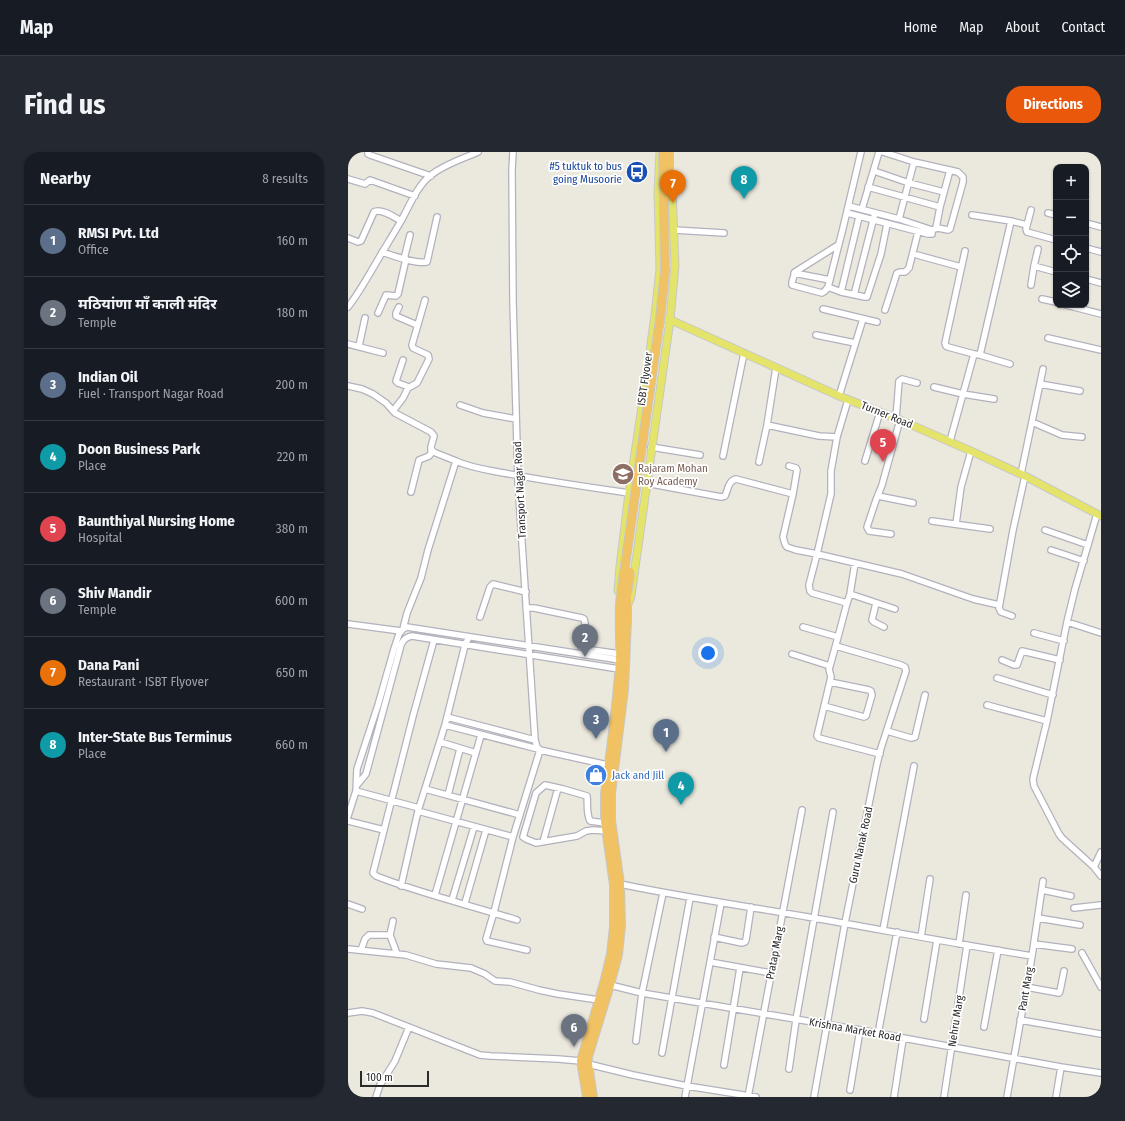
<!DOCTYPE html>
<html lang="en">
<head>
<meta charset="utf-8">
<style>
  :root { --surface:#171b24; --page:#242831; --text:#f1f3f6; --muted:#9ea1a6; --line:#363941; --accent:#ea580c }
  body { margin:0; font-family:"Fira Sans Condensed","Noto Sans Devanagari",sans-serif; background:var(--page); color:var(--text) }
  .controls { position:absolute; right:12px; top:12px; display:grid; overflow:hidden; border-radius:8px; box-shadow:0 1px 3px #0004 }
  .controls button { width:36px; height:36px; display:grid; place-items:center; padding:0; border:0; border-bottom:1px solid var(--line); background:var(--surface); color:var(--text); font:20px sans-serif }
  .scale { position:absolute; left:12px; bottom:10px; width:69px; box-sizing:border-box; padding-left:4px; border:2px solid #2b2b2b; border-top:0; font-size:11px; line-height:14px; white-space:nowrap; color:#2b2b2b; -webkit-text-stroke:3px #fff; paint-order:stroke }
  .you { position:absolute; left:360px; top:501px; width:14px; height:14px; margin:-10px; border:3px solid #fff; border-radius:50%; background:#1a73e8; box-shadow:0 0 0 6px #1a73e833 }
  .badge { display:grid; place-items:center; width:26px; height:26px; border-radius:50%; background:var(--accent); color:#fff; font-size:13px; font-weight:700 }
  .pin { position:absolute; translate:-50% -33px; filter:drop-shadow(0 1px 2px #0008) }
  .pin::after { content:''; position:absolute; top:21px; width:14px; height:12px; background:inherit; clip-path:polygon(0 0,100% 0,50% 100%) }
  .list { margin:0; padding:0; list-style:none }
  h2 { display:flex; justify-content:space-between; align-items:center; height:52px; margin:0; padding:0 16px; font-size:17px }
  h2 small { font-size:13px; font-weight:400; color:var(--muted) }
  .list li { display:grid; grid-template-columns:26px 1fr auto; gap:12px; align-items:center; box-sizing:border-box; height:72px; padding:0 16px; border-top:1px solid var(--line) }
  .list b { display:block; font-size:15px; white-space:nowrap }
  .list p { margin:0; font-size:13px; white-space:nowrap; color:var(--muted) }
  .list em { font-size:13px; font-style:normal; color:var(--muted) }
  .icon { flex:none; width:22px; height:22px; fill:none; stroke:currentColor; stroke-width:2; stroke-linecap:round; stroke-linejoin:round }
  .map { position:relative; flex:none; width:753px; height:945px; overflow:hidden; border-radius:16px }
  header { display:flex; align-items:center; gap:24px; box-sizing:border-box; height:56px; padding:0 20px; background:var(--surface); border-bottom:1px solid var(--line) }
  header strong { font-size:19px }
  nav { display:flex; gap:22px; margin-inline-start:auto; font-size:14px }
  .intro { display:flex; align-items:center; justify-content:space-between; box-sizing:border-box; height:96px; padding:0 24px }
  h1 { margin:0; font-size:28px }
  .button { padding:10px 18px; border-radius:16px; background:var(--accent); color:#fff; font-size:14px; font-weight:700 }
  main { display:flex; gap:24px; padding:0 24px }
  aside { flex:1; background:var(--surface); border-radius:16px; box-shadow:0 1px 3px #0004 }
  .map>svg:first-child { display:block }
  .lines { fill:none; stroke-linecap:round; stroke-linejoin:round }
  .minor-casing { stroke:#b2b1bd; stroke-width:8 }
  .major-casing { stroke:#c8c8c8; stroke-width:9 }
  .highway-casing { stroke:#c8c8c8; stroke-width:10 }
  .minor { stroke:#fff; stroke-width:5.5 }
  .major { stroke:#e4e46a; stroke-width:7 }
  .highway { stroke:#f0c264; stroke-width:8 }
  .highway-bridge-casing { stroke:#c8c8c8; stroke-width:10; stroke-linecap:butt }
  .highway-bridge { stroke:#f0c264; stroke-width:8 }
  .labels { text-anchor:middle; dominant-baseline:central; stroke-width:3.5; stroke-linejoin:round; paint-order:stroke }
  .transit-label { font-size:11px; fill:#164399; stroke:#fff; text-anchor:end }
  .street-label { font-size:11px; fill:#2b2b2b; stroke:#fff }
  .education-label { font-size:11px; fill:#785e54; stroke:#fff; text-anchor:start }
  .shop-label { font-size:11px; fill:#366cbe; stroke:#fff; text-anchor:start }
</style>
</head>
<body>
<header>
<strong>Map</strong>
<nav><a>Home</a><a>Map</a><a>About</a><a>Contact</a></nav>
</header>
<div class="intro"><h1>Find us</h1><a class="button">Directions</a></div>
<main>
<aside>
<h2>Nearby<small>8 results</small></h2>
<ul class="list">
<li><span class="badge" style="background:#5c6f8a">1</span><div><b>RMSI Pvt. Ltd</b><p>Office</p></div><em>160 m</em></li>
<li><span class="badge" style="background:#6b7280">2</span><div><b>मठियांणा माँ काली मंदिर</b><p>Temple</p></div><em>180 m</em></li>
<li><span class="badge" style="background:#5c6f8a">3</span><div><b>Indian Oil</b><p>Fuel · Transport Nagar Road</p></div><em>200 m</em></li>
<li><span class="badge" style="background:#0f9aa8">4</span><div><b>Doon Business Park</b><p>Place</p></div><em>220 m</em></li>
<li><span class="badge" style="background:#e0444e">5</span><div><b>Baunthiyal Nursing Home</b><p>Hospital</p></div><em>380 m</em></li>
<li><span class="badge" style="background:#6b7280">6</span><div><b>Shiv Mandir</b><p>Temple</p></div><em>600 m</em></li>
<li><span class="badge" style="background:#e8710a">7</span><div><b>Dana Pani</b><p>Restaurant · ISBT Flyover</p></div><em>650 m</em></li>
<li><span class="badge" style="background:#0f9aa8">8</span><div><b>Inter-State Bus Terminus</b><p>Place</p></div><em>660 m</em></li>
</ul>
</aside>
<div class="map">
<svg width="753" height="945" viewBox="0 0 753 945">
  <rect width="100%" height="100%" fill="#ebe9de"/>
  <g class="lines">
    <g class="minor-casing">
      <path id="minor" d="M20,0V2L22,3L83,24
        M165,0L164,18L165,150L170,330L187,588L189,595L192,598L264,614
        M526,19L561,31L596,40
        M0,27L17,32L22,28L67,44
        M520,35L592,55
        M501,54L551,67L584,78L590,76L600,78L602,77L615,30V25L610,20L566,10L535,0
        M514,57L531,0
        M683,58L678,77L679,80L708,88
        M499,61L580,82H584V78
        M700,61L708,63
        M624,63L663,69L679,73
        M551,67L566,10
        M738,71L753,75
        M588,76L592,55L602,18
        M326,78L376,81
        M0,86L10,90L13,89L26,60C33,56 46,65 53,69
        M490,93L447,120L444,130V133L474,141L477,139L480,135L495,76L513,0
        M738,96L753,100
        M34,100C46,104 67,112 79,110L89,65
        M569,103L613,115
        M56,107L62,83
        M686,114L690,97
        M446,121L482,128
        M738,127L753,131
        M683,133L686,114L708,120
        M480,135L493,140L517,145H519L533,102L539,72
        M493,140L511,65
        M506,143L527,61
        M694,147L708,150
        M718,153L753,162
        M0,155C11,141 19,126 28,111C36,97 45,83 53,69C62,53 69,34 83,23C97,12 114,7 130,0
        M51,155L48,161V164L69,173
        M475,157L529,170
        M537,158L549,121L552,120H557L561,116L570,80
        M30,161L38,143L48,144L50,142L58,107
        M468,183L507,191
        M700,186L753,198
        M0,192L35,201
        M11,194L17,166
        M626,202L632,203L663,69
        M632,203L662,212
        M55,208L48,229L50,231L61,235
        M692,232L732,239
        M0,234L14,237L25,242L38,251L47,261L83,280L86,284L83,295V299L108,309
        M586,235L615,242L646,247
        M491,244L515,167
        M500,248L489,285L483,319V342L469,402L461,433L462,439L464,441L499,451L490,485L482,514L481,517L483,525L469,584L471,586L532,602
        M112,253L135,261L168,267
        M45,259L55,246L60,236L69,231L81,207L80,203L65,196L64,193L77,148
        M548,266L551,229L554,227L569,231
        M684,270L714,283L734,285
        M419,273L471,284L489,285
        M602,289L626,202L600,195L598,194L597,191L617,99
        M303,295L352,303
        M375,304L396,201
        M517,309L532,260
        M411,310L419,273L428,216
        M673,322L695,217
        M298,331L373,345L377,344C380,338 380,329 388,327L445,342L449,318L448,316L441,314
        M63,340L71,308L81,304L85,299
        M445,342L435,385L437,392L439,395L448,398L469,402L554,422L625,447L651,453
        M530,344L565,351
        M749,362L727,437L719,470L699,569L685,627L686,634L711,682L714,686L746,715L753,724
        M584,369L642,377
        M608,372L613,335L623,299
        M697,378L740,393
        M543,382L521,379L519,375L528,348L534,333L552,268
        M703,398L736,409
        M502,442L547,457
        M499,451L502,442L507,411
        M528,451L524,468L526,470L536,475
        M178,456H186L234,466L236,467L237,471L233,493V495L237,497L272,502
        M664,464L653,460L651,456L665,378L677,324
        M132,465L142,435L145,432L178,440
        M719,470L753,481
        M0,472L53,479
        M455,475L490,485
        M55,477L59,475L272,508
        M686,481L716,489
        M86,488L65,564L25,721L28,724C74,742 122,753 169,768
        M444,502L482,514
        M654,508L666,513H669L674,499L712,508
        M649,526L705,543
        M639,553L699,569
        M476,554L516,565L518,564L524,543L523,539L521,538L482,530
        M99,565L187,588
        M97,573L190,597
        M539,579L563,586L567,585L577,543
        M92,590L128,601
        M9,633L18,622L53,493C55,488 58,485 64,484L271,517
        M77,637L172,663
        M8,639L71,656
        M100,643L112,597
        M70,659L165,685
        M0,664L8,639L9,617L30,553L46,497L51,482L55,477L59,461L73,426L80,398L108,309C123,316 140,318 156,321C197,329 239,335 281,341
        M0,669L36,678
        M257,671L242,669C238,660 240,653 239,644L215,637L197,633L188,641L175,685L178,687L188,691L229,684L238,679L245,678L258,679
        M195,690L210,636
        M746,715L753,700
        M272,732C334,745 397,754 460,765C535,778 609,792 684,804
        M53,734L70,659L97,573L117,493L121,485
        M694,738L723,744
        M87,743L133,583
        M104,748L126,675
        M117,751L138,678
        M0,752L14,757
        M726,756L753,753
        M690,766L732,773
        M535,778L566,614
        M42,783L45,769
        M366,785L394,791L397,790L398,788L403,755
        M573,785L582,727
        M611,792L618,743
        M686,792L724,797
        M0,797L58,803L88,812L123,816L137,822L147,829L162,830L191,838L210,842L251,848
        M13,798L17,787L21,783H42L49,802
        M179,798L139,789L138,787L146,760L165,685L192,598
        M734,801L753,835
        M362,810L423,821
        M262,833L294,841L512,878L713,915L753,921
        M678,835L711,841L712,839L716,819
        M0,861L14,859L25,861L132,903L143,904L210,907L233,909L240,912L285,923L339,934L408,945
        M576,867L589,788
        M672,868L753,882
        M636,875L650,798
        M530,882L549,780
        M288,889L294,841L315,741
        M314,901L342,746
        M376,913L392,816
        M441,917L448,868L485,660
        M502,938L512,878
        M28,945L32,933L47,909L61,875
        M337,945L373,751
        M400,945L454,658
        M466,945L497,771L529,612L533,596L558,519L557,515L553,513L488,494
        M546,945L555,887
        M596,945L619,793
        M659,945L684,804L695,729
        M708,945L713,915"/>
    </g>
    <g class="major-casing">
      <path id="major" d="M307,163L325,169L491,244L552,268L623,299L677,324L753,364
        M270,439L272,414L281,341L298,228L307,163L312,117L310,41L312,0
        M281,450L283,444L322,168L327,114L324,38"/>
    </g>
    <g class="highway-casing">
      <path id="highway" d="M239,945L233,909L256,831L263,802L266,774V733L257,669V642C263,598 269,553 272,509C273,486 270,464 273,442
        M245,945L240,912V905L262,833L270,803L273,774L272,732L263,668V642L276,538L279,468V442"/>
    </g>
    <use href="#minor" class="minor"/>
    <use href="#major" class="major"/>
    <use href="#highway" class="highway"/>
    <g class="highway-bridge-casing">
      <path id="highway-bridge" d="M321,45V0
        M273,442L312,167L317,119L315,0
        M279,442L282,420"/>
    </g>
    <use href="#highway-bridge" class="highway-bridge"/>
  </g>
  <defs>
    <g id="bus-disc" transform="scale(1.15)"><circle r="9.5" fill="#1a4fb4" stroke="#fff"/><path d="M-5-6H5V4H4V6H2V4H-2V6H-4V4H-5ZM-3.5-4V0h7V-4ZM-3.5 1.2v1.5H-2V1.2ZM2 1.2v1.5H3.5V1.2Z" fill="#fff"/></g>
    <g id="school-disc" transform="scale(1.15)"><circle r="9.5" fill="#8d6e63" stroke="#fff"/><path d="M0-5L7-2L0 1L-7-2ZM-4 1L0 2.5L4 1V4Q0 6-4 4Z" fill="#fff"/></g>
    <g id="shop-disc" transform="scale(1.15)"><circle r="9.5" fill="#3f7fe0" stroke="#fff"/><path d="M-5-2.5h2.3a2.7 3.5 0 0 1 5.4 0H5L5.5 6h-11ZM-1.5-2.5h3a1.5 2.3 0 0 0-3 0Z" fill="#fff"/></g>
  </defs>
  <g fill-rule="evenodd">
    <use href="#bus-disc" x="289" y="20"/>
    <use href="#school-disc" x="275" y="322"/>
    <use href="#shop-disc" x="248" y="623"/>
  </g>
  <g class="labels">
    <g class="transit-label">
      <text x="274" y="14">#5 tuktuk to bus<tspan x="274" dy="13">going Musoorie</tspan></text>
    </g>
    <g class="street-label">
      <text transform="translate(297 227) rotate(-82)">ISBT Flyover</text>
      <text transform="translate(539 263) rotate(22)">Turner Road</text>
      <text transform="translate(172 338) rotate(-93)">Transport Nagar Road</text>
      <text transform="translate(513 693) rotate(-78)">Guru Nanak Road</text>
      <text transform="translate(427 801) rotate(-79)">Pratap Marg</text>
      <text transform="translate(678 837) rotate(-80)">Pant Marg</text>
      <text transform="translate(608 869) rotate(-81)">Nehru Marg</text>
      <text transform="translate(507 878) rotate(10)">Krishna Market Road</text>
    </g>
    <g class="education-label">
      <text x="290" y="316">Rajaram Mohan<tspan x="290" dy="13">Roy Academy</tspan></text>
    </g>
    <g class="shop-label">
      <text x="264" y="623">Jack and Jill</text>
    </g>
  </g>
</svg>
<div class="controls">
<button>+</button>
<button>−</button>
<button><svg class="icon" aria-label="locate" viewBox="0 0 24 24"><circle cx="12" cy="12" r="6"/><path d="M12 2v4M12 18v4M2 12h4M18 12h4"/></svg></button>
<button><svg class="icon" aria-label="layers" viewBox="0 0 24 24"><path d="M12 4l9 5-9 5-9-5zM3 14l9 5 9-5"/></svg></button>
</div>
<div class="scale">100 m</div>
<div class="you"></div>
<div class="pin badge" style="left:318px;top:600px;background:#5c6f8a">1</div>
<div class="pin badge" style="left:237px;top:505px;background:#6b7280">2</div>
<div class="pin badge" style="left:248px;top:587px;background:#5c6f8a">3</div>
<div class="pin badge" style="left:333px;top:653px;background:#0f9aa8">4</div>
<div class="pin badge" style="left:535px;top:310px;background:#e0444e">5</div>
<div class="pin badge" style="left:226px;top:895px;background:#6b7280">6</div>
<div class="pin badge" style="left:325px;top:51px;background:#e8710a">7</div>
<div class="pin badge" style="left:396px;top:47px;background:#0f9aa8">8</div>
</div>
</main>
</body>
</html>
